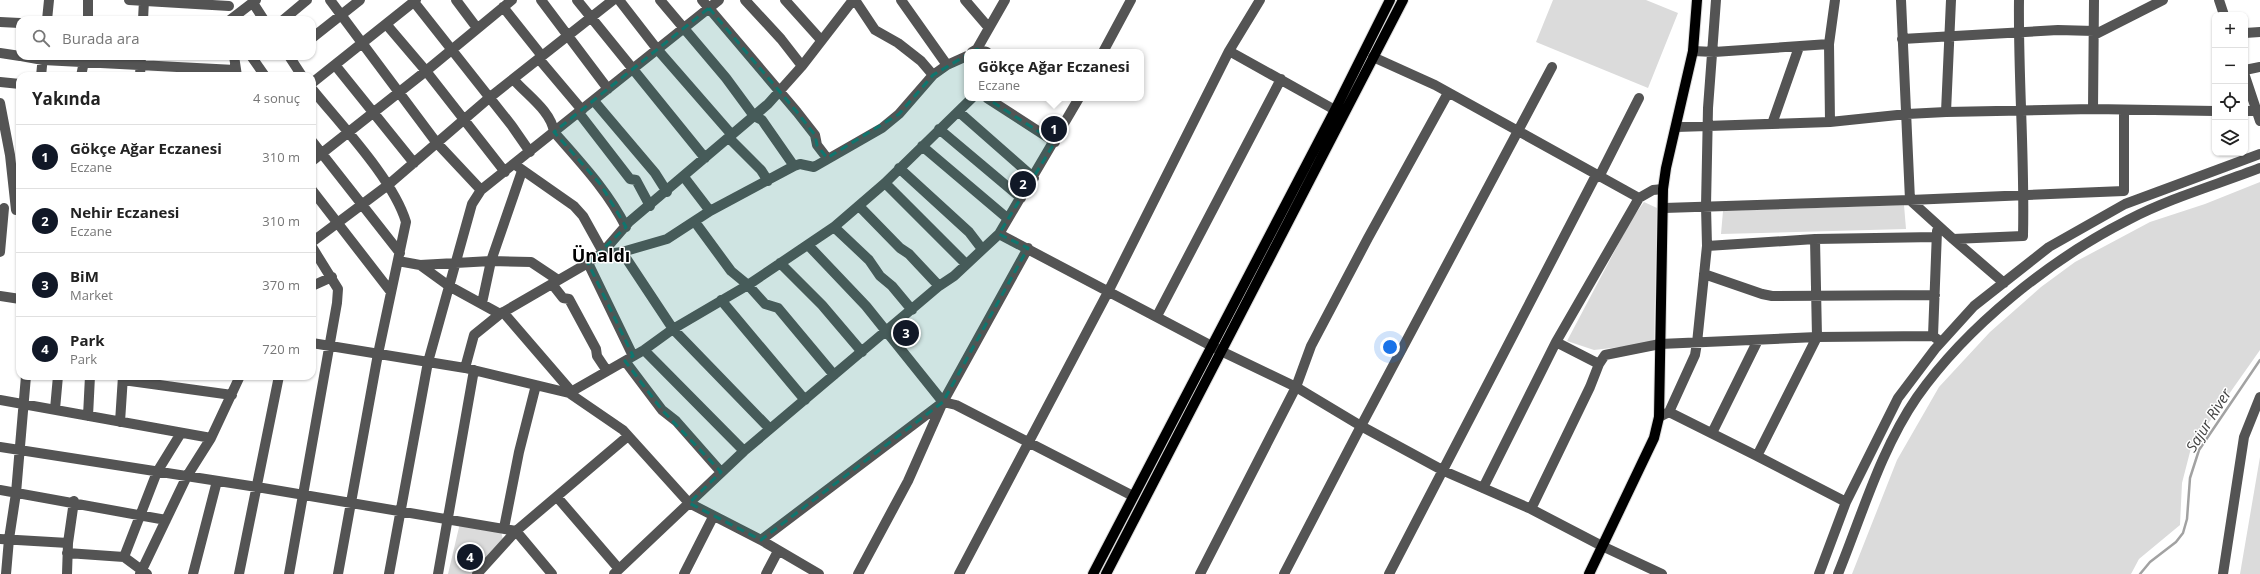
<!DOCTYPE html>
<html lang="tr">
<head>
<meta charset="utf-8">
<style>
  :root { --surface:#fff; --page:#f2f2f2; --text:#222; --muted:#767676; --line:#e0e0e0; --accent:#111827 }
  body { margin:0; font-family:"Open Sans",sans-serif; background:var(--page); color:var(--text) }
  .controls { position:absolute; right:12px; top:12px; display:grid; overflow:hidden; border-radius:8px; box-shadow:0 1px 3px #0004 }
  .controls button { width:36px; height:36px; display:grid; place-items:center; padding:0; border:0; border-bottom:1px solid var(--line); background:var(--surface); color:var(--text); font:20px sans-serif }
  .you { position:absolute; left:1390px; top:347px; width:14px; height:14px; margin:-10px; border:3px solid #fff; border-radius:50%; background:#1a73e8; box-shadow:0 0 0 6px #1a73e833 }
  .badge { display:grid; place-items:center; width:26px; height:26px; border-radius:50%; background:var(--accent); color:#fff; font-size:13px; font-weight:700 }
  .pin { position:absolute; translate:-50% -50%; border:2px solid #fff; box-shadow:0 1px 4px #0006 }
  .popup { position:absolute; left:964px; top:49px; width:180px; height:52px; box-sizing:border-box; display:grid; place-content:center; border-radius:8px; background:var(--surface); filter:drop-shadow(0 1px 3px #0005); font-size:13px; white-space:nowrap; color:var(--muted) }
  .popup b { font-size:15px; color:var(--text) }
  .popup::after { content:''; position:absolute; left:50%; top:100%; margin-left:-8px; border:8px solid transparent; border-top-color:var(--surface) }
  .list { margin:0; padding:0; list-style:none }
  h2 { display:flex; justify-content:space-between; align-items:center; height:52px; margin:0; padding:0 16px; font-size:17px }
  h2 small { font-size:13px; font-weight:400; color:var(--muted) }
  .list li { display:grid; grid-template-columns:26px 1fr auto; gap:12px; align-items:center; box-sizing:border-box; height:64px; padding:0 16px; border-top:1px solid var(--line) }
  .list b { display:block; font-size:15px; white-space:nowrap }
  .list p { margin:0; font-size:13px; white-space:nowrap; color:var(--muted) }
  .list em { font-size:13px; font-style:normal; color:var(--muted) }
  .icon { flex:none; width:22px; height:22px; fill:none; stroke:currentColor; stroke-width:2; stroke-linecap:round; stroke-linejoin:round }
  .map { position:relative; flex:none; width:2260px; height:574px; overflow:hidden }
  .search { position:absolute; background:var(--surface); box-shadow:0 1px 3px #0004; left:16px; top:16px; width:300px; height:44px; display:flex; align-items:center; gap:10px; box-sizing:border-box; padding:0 14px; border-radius:12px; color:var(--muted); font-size:15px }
  .panel { position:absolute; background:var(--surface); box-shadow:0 1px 3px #0004; left:16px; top:72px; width:300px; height:308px; border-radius:12px }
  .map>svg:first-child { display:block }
  .green { fill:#dbdbdb }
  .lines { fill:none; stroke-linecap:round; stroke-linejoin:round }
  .stream { stroke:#a2a2a2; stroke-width:2.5 }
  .major-casing { stroke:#dbdbdb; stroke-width:12 }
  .minor { stroke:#545454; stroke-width:10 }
  .major { stroke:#000; stroke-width:10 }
  .marked { fill:#0f766e; fill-opacity:0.2; stroke:#0f766e; stroke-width:3; stroke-dasharray:8 5; stroke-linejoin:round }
  .labels { text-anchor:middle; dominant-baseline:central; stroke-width:3; stroke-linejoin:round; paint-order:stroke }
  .water-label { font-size:15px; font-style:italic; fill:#434343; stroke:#fff }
  .district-label { font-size:18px; font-weight:bold; fill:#000; stroke:#fff }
</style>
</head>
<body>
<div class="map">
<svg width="2260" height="574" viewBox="0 0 2260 574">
  <rect width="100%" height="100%" fill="#fff"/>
  <path class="green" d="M1553,0H1646L1678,13L1648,88L1536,42Z
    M2260,182V350L2191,448L2182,483L2180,525L2139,559L2131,574H1852L1897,460L1939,387L1990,332L2041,287L2075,262L2150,222L2205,204Z
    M1644,202L1657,208L1654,340L1638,345L1594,350L1567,341L1631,220Z
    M1904,205L1906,229L1721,234L1723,211Z
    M2260,457V574H2240Z
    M460,523L501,531L503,540L472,574H448Z"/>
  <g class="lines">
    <path class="stream" d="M2140,574L2150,562L2176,542L2183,533L2187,519L2190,478L2199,450L2260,360"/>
    <g class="major-casing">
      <path id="major" d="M1093,574L1335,110L1390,0
        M1106,574C1206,383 1303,191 1403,0
        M1589,574L1654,438L1659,417L1663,189L1666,168L1693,51L1697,0"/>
    </g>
    <path class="minor" d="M88,0V20
      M129,0L229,6
      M330,0L436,142L481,190
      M456,0L477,28
      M541,0L608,89
      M577,0L705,158
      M619,0L657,49L732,135
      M660,0L726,78L754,116L762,120L794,166
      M702,0L797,112L815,135L817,145L827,158
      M745,0L781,39L802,66
      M785,0L821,40
      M855,0L875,30L898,43L921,61L933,75
      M901,0L947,65
      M965,0L989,28
      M1901,0L1910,200L1953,239L2023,236C2025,158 2018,79 2019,0
      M2219,0L2224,15
      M414,2L512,126L530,152
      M253,3L264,20
      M503,7L542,56
      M47,20L49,0
      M143,20L144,0
      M230,20L256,0
      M283,20L307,0
      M0,22L20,23
      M386,24L426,71L505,172
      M2245,33L2260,32
      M2094,35L2163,0
      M312,38L360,0
      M1902,39L2058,30L2094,31
      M977,49L987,52
      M1229,51L1335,110
      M1693,51L1714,52L1829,44
      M972,52L977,49L1005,0
      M1103,52L1131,0
      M0,53L20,56
      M21,56L43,60L235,70
      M234,56L237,76
      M251,56L265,76
      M289,56L302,76
      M1373,57L1435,85L1639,198
      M539,59L582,110
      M335,65L414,163
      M1552,67L1361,426L1444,471L1531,509L1602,546L1662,574
      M2245,70L2260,67
      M41,76L43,56
      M81,76L85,57
      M140,76L141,56
      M2245,76L2260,121
      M514,80C527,95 551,111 554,132C581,163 607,190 626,227
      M0,82L20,84
      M312,83L416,0
      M312,89C341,125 393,179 406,222L378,354L338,574
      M987,98L1055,142
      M594,101L655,173L667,192
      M0,103L10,155L16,210
      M2093,109L2094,0
      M2245,111H2260
      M959,112L1034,178
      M1946,112L1951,0
      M579,113L630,179L636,180L650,206
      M1830,122L1829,44L1835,0
      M1772,124L1799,47
      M1676,127L1830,122L1907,114L1946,112L2093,109L2215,111
      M939,129L1021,198
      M729,138L761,170L768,181
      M312,141L400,253
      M922,146L1007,218
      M312,161L426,71L512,0
      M514,164L574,206L583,216L603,252L607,254L622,252L667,239L710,211L794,166L800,164L814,167L882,128L899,114L933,75L947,65L967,56
      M899,168L969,232L982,249
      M684,177L710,211
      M885,183L966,264
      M312,190L391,292
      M859,206L900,248L909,254L939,286
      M1664,208L1910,200L2124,191V110
      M695,222L731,271L748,285L765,304L778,308L834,375
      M834,227L869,260L880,276L892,286L912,310
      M999,234L1223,352L1296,387L1361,426L1284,574
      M1953,239L2004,283
      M312,242L388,185L489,98L613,0
      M808,245L866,306L943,402L956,405L1133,496
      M1707,246L1815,239L1936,237
      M0,252L4,208
      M622,252L673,329L770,429
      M398,261L420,265L491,261L531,262L558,280
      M588,263L633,356
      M780,263L822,305L862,352
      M420,265L449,286L500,314
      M1704,274L1762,294L1772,296L1935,295
      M552,284L563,298L569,299L596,349L597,356L607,371
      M312,286L332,277
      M0,296L20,299
      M721,300L805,400
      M482,303L491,261L522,171
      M503,312L571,391
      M1157,316L1281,79
      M1933,336L1937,231
      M1556,342L1599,364
      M312,343L465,368L569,393L623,430L689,503L761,540L819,574
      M644,350L744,451
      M625,361L662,410L676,421L721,472
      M465,368L474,335L500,314L588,263L603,252L629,222L768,104L802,66L853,0
      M123,380L232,395
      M569,393L644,350L673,329L748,285L834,227L885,183L972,98
      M0,400L211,438
      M55,409L58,376
      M1669,412L1757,456L1817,337L1933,336L1941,342
      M88,416L90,376
      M1659,417L1669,412L1695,355L1697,343L1707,246L1706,206L1708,108L1716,0
      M120,422L123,376
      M1712,433L1758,340
      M0,447L257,487L516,531L552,574
      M1757,456L1846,502
      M1483,488L1556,342L1639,198L1653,190L1663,189
      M0,490L166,520
      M557,497L619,569
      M1531,509L1590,387L1599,364L1605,355L1660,344L1817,337L1815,239
      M504,528L519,452L536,385
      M0,539L68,543
      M761,540L942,403
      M67,553L124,557L147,574
      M124,557L157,472L181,433
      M6,574L9,539L16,493L26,376
      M67,574L68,543L74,501
      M140,574L187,476L211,438L240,376
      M193,574L217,481
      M239,574L279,376
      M289,574L337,303L338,289L312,247
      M389,574L428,362L472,204L481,190L719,0
      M438,574L474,370
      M477,574L516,531L628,436
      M614,574L744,451L939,286L954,276L999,234L1079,98
      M684,574L713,517
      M766,574L778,551
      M858,574L908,481L943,402L1028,248
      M959,574L1108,292L1229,51L1260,0
      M1200,574L1296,387L1311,346L1368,238L1448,93
      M1389,574L1594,179L1600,175L1639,98
      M1819,574L1846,502L1898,398L1935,349L1974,306L2049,247L2125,204L2260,154
      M1838,574C1862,515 1881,449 1917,397C1967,326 2051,259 2128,220C2170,198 2216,185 2260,168
      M2223,574L2244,437L2260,397"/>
    <use href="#major" class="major"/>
  </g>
  <path class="marked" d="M709,8L797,112L815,135L817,145L827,158L899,114L933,75L977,49L1004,64L977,92L1055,142L999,234L1028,248L943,402L761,540L689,503L721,472L662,410L625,361L633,356L588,263L626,227L601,185L554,132Z"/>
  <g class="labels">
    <g class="water-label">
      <text transform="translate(2208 420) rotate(-58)">Sajur River</text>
    </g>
    <g class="district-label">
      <text x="601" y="255">Ünaldı</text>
    </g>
  </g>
</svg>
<div class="controls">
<button>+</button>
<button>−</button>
<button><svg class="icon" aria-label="locate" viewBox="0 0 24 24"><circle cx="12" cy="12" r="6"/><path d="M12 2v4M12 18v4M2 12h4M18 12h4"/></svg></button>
<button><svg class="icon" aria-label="layers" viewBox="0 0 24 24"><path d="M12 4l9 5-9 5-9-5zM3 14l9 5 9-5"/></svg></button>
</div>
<div class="you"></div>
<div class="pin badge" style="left:1054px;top:129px">1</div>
<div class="popup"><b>Gökçe Ağar Eczanesi</b>Eczane</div>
<div class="pin badge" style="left:1023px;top:184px">2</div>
<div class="pin badge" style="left:906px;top:333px">3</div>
<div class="pin badge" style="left:470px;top:557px">4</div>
<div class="search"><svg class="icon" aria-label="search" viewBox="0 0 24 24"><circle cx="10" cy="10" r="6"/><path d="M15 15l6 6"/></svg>Burada ara</div>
<section class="panel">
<h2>Yakında<small>4 sonuç</small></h2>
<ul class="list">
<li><span class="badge">1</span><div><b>Gökçe Ağar Eczanesi</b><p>Eczane</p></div><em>310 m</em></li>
<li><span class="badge">2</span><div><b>Nehir Eczanesi</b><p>Eczane</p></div><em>310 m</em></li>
<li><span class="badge">3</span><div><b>BiM</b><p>Market</p></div><em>370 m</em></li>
<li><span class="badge">4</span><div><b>Park</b><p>Park</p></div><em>720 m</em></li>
</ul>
</section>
</div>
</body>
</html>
